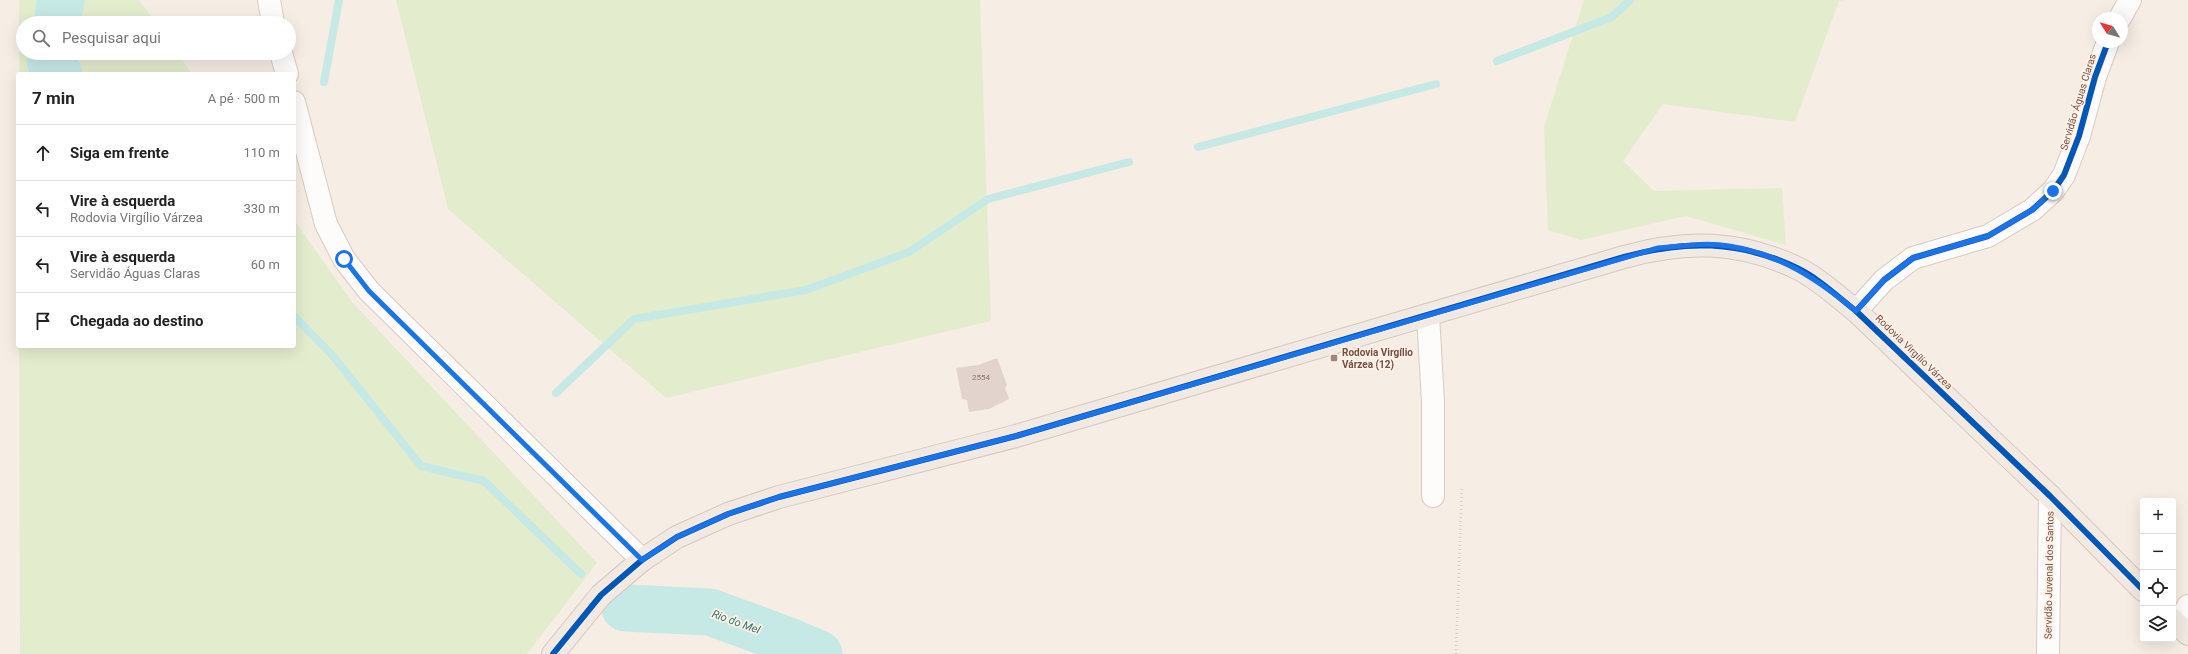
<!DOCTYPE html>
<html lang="pt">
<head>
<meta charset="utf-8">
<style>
  :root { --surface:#fff; --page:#f6f6f6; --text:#222; --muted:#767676; --line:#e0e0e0 }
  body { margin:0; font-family:Roboto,sans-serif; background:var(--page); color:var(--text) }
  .controls { position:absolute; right:12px; bottom:12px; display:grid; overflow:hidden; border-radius:4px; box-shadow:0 4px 16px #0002 }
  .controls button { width:36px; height:36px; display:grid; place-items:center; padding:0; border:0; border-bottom:1px solid var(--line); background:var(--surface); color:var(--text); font:20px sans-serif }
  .compass { position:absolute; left:2092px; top:12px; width:36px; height:36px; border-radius:50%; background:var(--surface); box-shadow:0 4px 16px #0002; rotate:307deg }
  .stop { position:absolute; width:12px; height:12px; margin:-9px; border:3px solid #1a73e8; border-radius:50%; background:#fff }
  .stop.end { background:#1a73e8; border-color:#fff; box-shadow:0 1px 4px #0008 }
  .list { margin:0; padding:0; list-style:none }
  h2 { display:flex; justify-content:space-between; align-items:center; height:52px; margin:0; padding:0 16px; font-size:17px }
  h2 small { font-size:13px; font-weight:400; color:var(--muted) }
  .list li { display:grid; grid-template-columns:26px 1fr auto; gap:12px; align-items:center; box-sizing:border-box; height:56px; padding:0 16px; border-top:1px solid var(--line) }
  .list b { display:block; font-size:15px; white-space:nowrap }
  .list p { margin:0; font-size:13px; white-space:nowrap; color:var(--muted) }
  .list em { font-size:13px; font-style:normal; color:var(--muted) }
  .icon { flex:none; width:22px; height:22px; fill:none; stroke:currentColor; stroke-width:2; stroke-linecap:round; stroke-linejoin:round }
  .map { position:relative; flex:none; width:2188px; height:654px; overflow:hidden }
  .search { position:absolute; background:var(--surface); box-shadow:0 4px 16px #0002; left:16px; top:16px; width:280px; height:44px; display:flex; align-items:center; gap:10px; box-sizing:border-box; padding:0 14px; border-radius:22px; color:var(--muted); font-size:15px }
  .panel { position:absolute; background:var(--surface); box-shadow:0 4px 16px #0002; left:16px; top:72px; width:280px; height:276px; border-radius:4px }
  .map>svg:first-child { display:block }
  .green { fill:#e4ecce }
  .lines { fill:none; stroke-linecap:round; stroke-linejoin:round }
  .stream { stroke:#c6e9e6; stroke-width:8 }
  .river { stroke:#c6e9e6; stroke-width:47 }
  .building { fill:#e2d4cc }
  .minor-casing { stroke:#d7cac3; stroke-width:24 }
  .major-casing { stroke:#d5c8c2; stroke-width:24 }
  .path { stroke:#d9ceca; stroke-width:2.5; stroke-dasharray:1 3; stroke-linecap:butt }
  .minor { stroke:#fefcfb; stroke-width:22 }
  .major { stroke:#f2eae2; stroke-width:22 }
  .cycleway-casing { stroke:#fff1e5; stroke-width:8 }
  .cycleway { stroke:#0057b8; stroke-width:6 }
  .route { stroke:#1a73e8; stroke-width:5 }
  .poi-dot { fill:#a2867d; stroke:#fff1e5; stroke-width:1.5 }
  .labels { text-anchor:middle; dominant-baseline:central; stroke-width:3.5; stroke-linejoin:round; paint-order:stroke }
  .number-label { font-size:8px; fill:#917269 }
  .street-label { font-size:10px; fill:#744f45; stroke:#fff1e5 }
  .poi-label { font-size:10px; font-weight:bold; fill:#744f45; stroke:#fff1e5; text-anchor:start }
  .water-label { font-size:11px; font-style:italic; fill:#367374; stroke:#fff1e5 }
</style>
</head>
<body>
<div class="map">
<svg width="2188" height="654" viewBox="0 0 2188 654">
  <rect width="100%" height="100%" fill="#f6ede4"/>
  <path class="green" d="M19,0H139L156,23H23V53H177L192,74H19Z
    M396,0H980L991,321L666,398L448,209Z
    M1584,0H1844L1839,1L1795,122L1663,104L1623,161L1654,191L1782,188L1786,245L1686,216L1581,240L1548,230L1544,127Z
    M294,220L353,303L597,563L527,654H20L19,346H294Z"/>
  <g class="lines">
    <path class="stream" d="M1497,61L1612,17L1630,0
      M324,82L339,0
      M1198,147L1436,84
      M294,316L333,356L421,466L484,481L581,574
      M556,393L634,319L806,290L909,252L988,199L1129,162"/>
    <path class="river" d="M57,23L61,0
      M51,53L50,60L59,74
      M625,608L710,612L786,640L819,654"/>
  </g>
  <path class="building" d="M997,358L1007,385L1005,388L1009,399L989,409L969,412L967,400L962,399L956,368L978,365Z"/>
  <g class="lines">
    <g class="minor-casing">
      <path id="minor" d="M269,0L273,23
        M2120,18L2130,0
        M281,53L287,74
        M294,102L326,224L344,259L369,291L642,560
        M1856,311L1884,280L1913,258L1988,236L2032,210L2053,191L2064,175L2079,136L2095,77L2108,42
        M1428,315L1433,402V496
        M2179,626L2188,606
        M2048,654L2050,496"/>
    </g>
    <g class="major-casing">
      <path id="major" d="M2173,620L2188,634
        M553,654L601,595L642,560L677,537L728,514L779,497L1016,436L1624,257C1684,240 1739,240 1797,268C1818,278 1837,296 1856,311L2050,496L2143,590"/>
    </g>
    <path class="path" d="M1456,654L1462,486"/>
    <use href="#minor" class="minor"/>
    <use href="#major" class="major"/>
    <g class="cycleway-casing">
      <path id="cycleway" d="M1856,311L1884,280L1913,258L1988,236L2032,210L2053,191L2064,175L2079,136L2095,77L2108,42
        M553,654L601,595L642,560L677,537L728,514L779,497L1016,436L1624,257C1684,240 1739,240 1797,268C1818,278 1837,296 1856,311L2050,496L2143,590"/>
    </g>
    <use href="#cycleway" class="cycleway"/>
  </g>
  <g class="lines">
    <path class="route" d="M344,259L369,291L642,560L677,537L728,514L779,497L1016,436L1658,248C1681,246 1706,242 1729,246C1780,254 1817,279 1856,311L1884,280L1913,258L1988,236L2032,210L2053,191"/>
  </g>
  <rect class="poi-dot" x="1330" y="354" width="8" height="8" rx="2"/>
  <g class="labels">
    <g class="number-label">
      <text x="981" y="377">2554</text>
    </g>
    <g class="street-label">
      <text transform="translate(2078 102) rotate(-73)">Servidão Águas Claras</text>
      <text transform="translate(1914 352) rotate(44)">Rodovia Virgílio Várzea</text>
      <text transform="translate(2049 575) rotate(-89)">Servidão Juvenal dos Santos</text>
    </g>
    <g class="poi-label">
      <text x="1342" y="352">Rodovia Virgílio<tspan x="1342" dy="12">Várzea (12)</tspan></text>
    </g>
    <g class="water-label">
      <text transform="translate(736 622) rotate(20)">Rio do Mel</text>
    </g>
  </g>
</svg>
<div class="controls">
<button>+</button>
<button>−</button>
<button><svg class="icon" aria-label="locate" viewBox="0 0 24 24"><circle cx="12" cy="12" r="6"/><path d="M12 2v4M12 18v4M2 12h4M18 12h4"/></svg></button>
<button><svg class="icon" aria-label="layers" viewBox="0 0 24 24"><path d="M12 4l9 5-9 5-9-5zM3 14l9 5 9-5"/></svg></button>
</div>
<svg class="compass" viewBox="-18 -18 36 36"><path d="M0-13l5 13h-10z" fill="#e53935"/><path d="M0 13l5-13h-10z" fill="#767676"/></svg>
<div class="stop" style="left:344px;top:259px"></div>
<div class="stop end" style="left:2053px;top:191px"></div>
<div class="search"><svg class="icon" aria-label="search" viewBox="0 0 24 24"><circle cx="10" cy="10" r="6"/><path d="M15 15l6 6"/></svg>Pesquisar aqui</div>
<section class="panel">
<h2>7 min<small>A pé · 500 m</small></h2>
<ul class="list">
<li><svg class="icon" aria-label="ahead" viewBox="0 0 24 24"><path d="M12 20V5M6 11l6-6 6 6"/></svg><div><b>Siga em frente</b></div><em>110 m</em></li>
<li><svg class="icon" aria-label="left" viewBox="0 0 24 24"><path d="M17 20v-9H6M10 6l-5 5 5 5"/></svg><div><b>Vire à esquerda</b><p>Rodovia Virgílio Várzea</p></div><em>330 m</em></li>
<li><svg class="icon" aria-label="left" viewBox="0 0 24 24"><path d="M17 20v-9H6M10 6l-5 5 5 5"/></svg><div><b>Vire à esquerda</b><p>Servidão Águas Claras</p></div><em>60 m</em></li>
<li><svg class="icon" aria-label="arrive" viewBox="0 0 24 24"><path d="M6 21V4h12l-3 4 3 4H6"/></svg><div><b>Chegada ao destino</b></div></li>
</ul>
</section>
</div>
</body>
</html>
